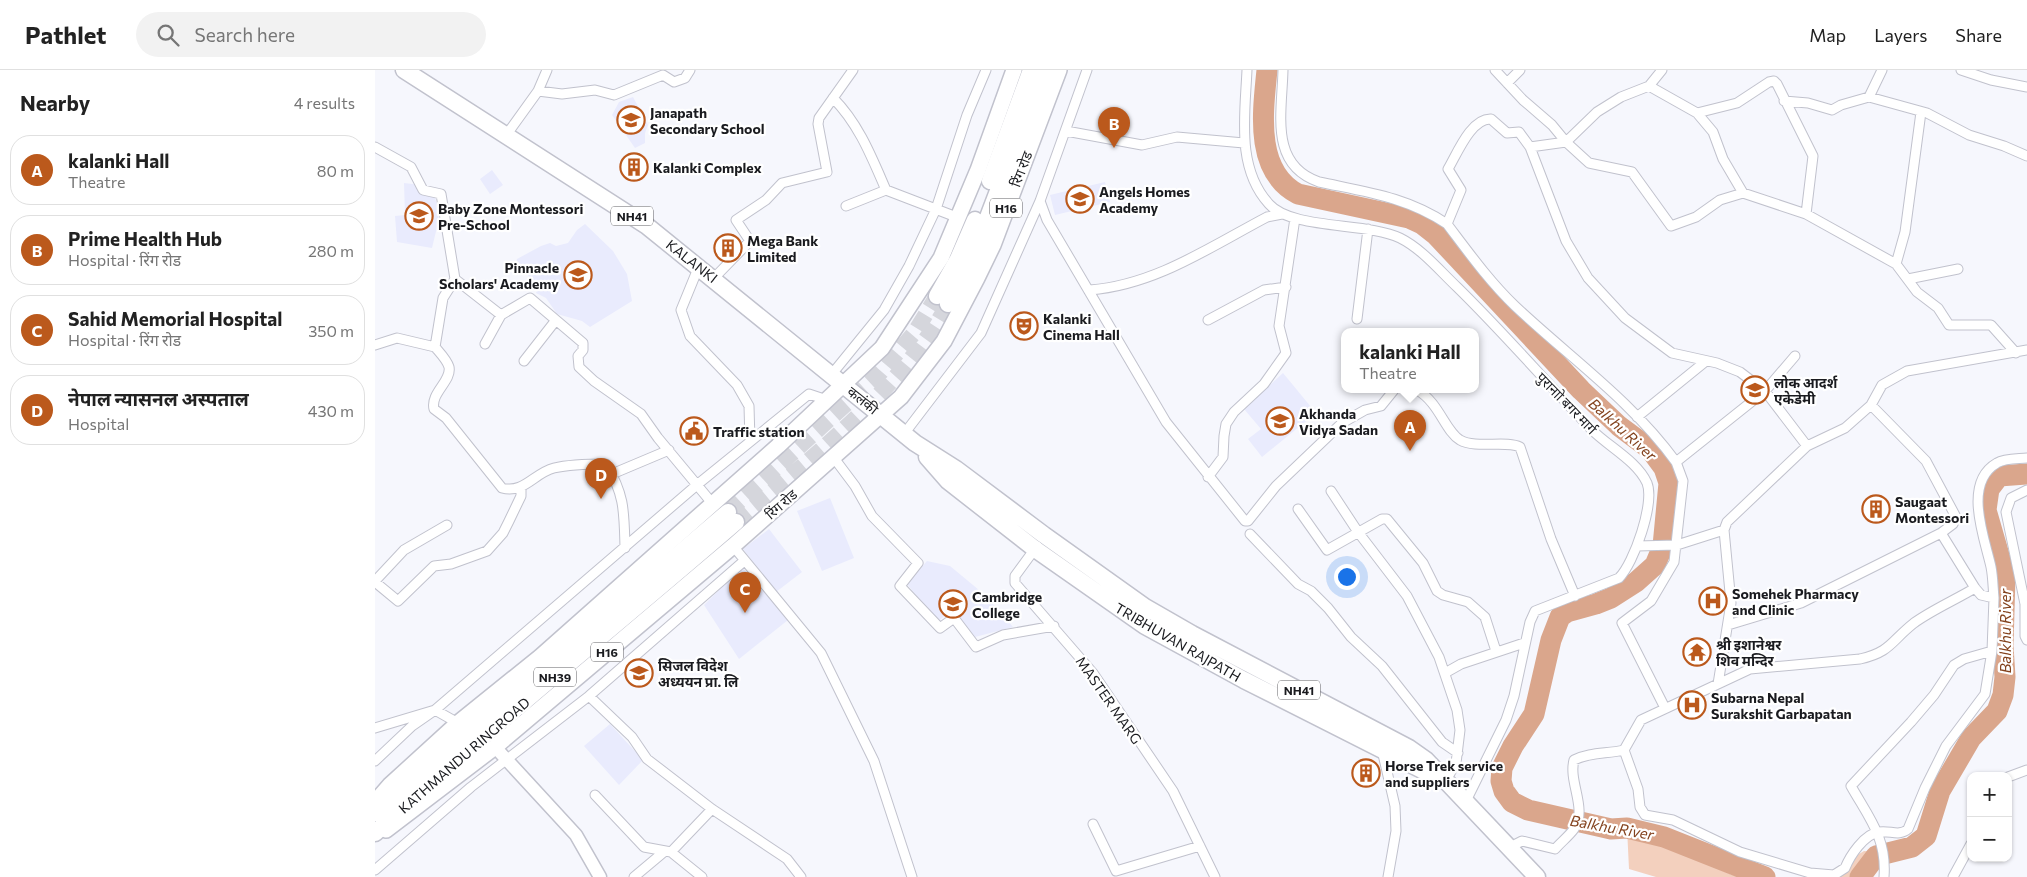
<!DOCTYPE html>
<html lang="en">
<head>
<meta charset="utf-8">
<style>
  :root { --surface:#fff; --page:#f2f2f2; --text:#222; --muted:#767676; --line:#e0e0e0; --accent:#bb591c }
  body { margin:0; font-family:Commissioner,"Noto Sans Devanagari",sans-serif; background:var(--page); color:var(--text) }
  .controls { position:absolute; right:15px; bottom:15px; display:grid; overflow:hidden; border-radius:10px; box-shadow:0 1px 4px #0004 }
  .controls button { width:45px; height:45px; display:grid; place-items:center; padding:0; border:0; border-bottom:1px solid var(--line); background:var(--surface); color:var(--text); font:25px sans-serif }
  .you { position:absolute; left:971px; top:506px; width:18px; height:18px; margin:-12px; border:4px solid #fff; border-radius:50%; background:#1a73e8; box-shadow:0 0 0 8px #1a73e833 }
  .badge { display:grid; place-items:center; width:32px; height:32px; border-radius:50%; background:var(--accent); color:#fff; font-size:16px; font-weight:700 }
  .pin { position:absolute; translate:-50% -41px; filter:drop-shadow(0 1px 2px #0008) }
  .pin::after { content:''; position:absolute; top:26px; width:18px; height:15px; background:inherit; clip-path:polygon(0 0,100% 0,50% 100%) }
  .popup { position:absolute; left:966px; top:258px; width:138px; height:65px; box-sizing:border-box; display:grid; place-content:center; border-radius:10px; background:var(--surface); filter:drop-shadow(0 1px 4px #0005); font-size:16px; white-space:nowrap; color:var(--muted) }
  .popup b { font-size:19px; color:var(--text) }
  .popup::after { content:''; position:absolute; left:50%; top:100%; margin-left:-10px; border:10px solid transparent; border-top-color:var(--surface) }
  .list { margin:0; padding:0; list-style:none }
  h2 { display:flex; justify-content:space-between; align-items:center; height:65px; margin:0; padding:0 20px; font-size:21px }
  h2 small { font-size:16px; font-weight:400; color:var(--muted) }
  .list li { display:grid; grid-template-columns:32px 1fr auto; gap:15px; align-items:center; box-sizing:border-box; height:70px; margin:0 10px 10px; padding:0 10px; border:1px solid var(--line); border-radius:20px }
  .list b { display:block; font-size:19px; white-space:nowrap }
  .list p { margin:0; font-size:16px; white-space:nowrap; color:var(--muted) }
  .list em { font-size:16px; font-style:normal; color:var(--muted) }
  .icon { flex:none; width:28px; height:28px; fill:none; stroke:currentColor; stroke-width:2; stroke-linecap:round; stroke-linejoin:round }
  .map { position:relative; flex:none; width:1652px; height:807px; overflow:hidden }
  header { display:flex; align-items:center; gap:30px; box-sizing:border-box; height:70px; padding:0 25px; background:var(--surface); border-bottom:1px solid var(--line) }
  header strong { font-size:24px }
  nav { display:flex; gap:28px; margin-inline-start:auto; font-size:18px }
  .search { width:350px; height:45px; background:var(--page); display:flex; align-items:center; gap:12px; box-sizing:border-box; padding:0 18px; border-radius:28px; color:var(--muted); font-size:19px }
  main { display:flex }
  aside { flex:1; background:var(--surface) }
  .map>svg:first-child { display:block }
  .built { fill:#e9ebfd }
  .green { fill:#f3d0be }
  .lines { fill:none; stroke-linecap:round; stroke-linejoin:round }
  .river { stroke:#daa68c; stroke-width:21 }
  .highway-tunnel { stroke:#d5d6dc; stroke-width:16; stroke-dasharray:16 8; stroke-linecap:butt }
  .street-casing { stroke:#c1c2cd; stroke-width:11 }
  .secondary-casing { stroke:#c1c2cd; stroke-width:15 }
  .primary-casing { stroke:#c1c2cd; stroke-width:18 }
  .highway-casing { stroke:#c1c2cd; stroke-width:19 }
  .street { stroke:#fff; stroke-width:9 }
  .secondary { stroke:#fff; stroke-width:12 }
  .primary { stroke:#fff; stroke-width:15 }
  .highway { stroke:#fff; stroke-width:16 }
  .labels { text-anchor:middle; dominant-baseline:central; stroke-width:4.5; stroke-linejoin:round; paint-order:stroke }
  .shield { fill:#fff; stroke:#5f5f62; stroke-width:1 }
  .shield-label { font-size:12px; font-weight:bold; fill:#1a1b1f }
  .poi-label { font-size:14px; font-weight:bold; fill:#1a1b1f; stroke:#fff; text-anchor:start }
  .street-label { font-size:14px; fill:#1a1b1f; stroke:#fff }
  .water-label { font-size:15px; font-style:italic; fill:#83421d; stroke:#fff }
</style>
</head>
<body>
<header>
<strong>Pathlet</strong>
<div class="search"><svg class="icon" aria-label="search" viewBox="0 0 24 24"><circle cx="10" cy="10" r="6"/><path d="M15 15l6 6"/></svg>Search here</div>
<nav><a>Map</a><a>Layers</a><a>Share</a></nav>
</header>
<main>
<aside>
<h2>Nearby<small>4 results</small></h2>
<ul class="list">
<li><span class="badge">A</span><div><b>kalanki Hall</b><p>Theatre</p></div><em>80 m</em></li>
<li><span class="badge">B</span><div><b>Prime Health Hub</b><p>Hospital · रिंग रोड</p></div><em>280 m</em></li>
<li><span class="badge">C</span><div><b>Sahid Memorial Hospital</b><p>Hospital · रिंग रोड</p></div><em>350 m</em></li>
<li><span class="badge">D</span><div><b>नेपाल न्यासनल अस्पताल</b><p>Hospital</p></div><em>430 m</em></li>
</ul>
</aside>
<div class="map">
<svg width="1652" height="807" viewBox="0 0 1652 807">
  <rect width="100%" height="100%" fill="#f6f7fd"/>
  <path class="built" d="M258,27L273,55L270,63V73L260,78L237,45L244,32Z
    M117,100L128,115L115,124L105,109Z
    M730,112L735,132L680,145L675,125Z
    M29,113L46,115L60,128L64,140L63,153L57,178L22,172L20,146L30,145Z
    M210,154L238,181L252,204L257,231L215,257L207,251L182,244L171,228L161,223L164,216L141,194L142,189L166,176L175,173L181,176L193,173L202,160Z
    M908,303L941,343L887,387L873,369L886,359L869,339Z
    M455,428L479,488L447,501L422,441Z
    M394,459L427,502L401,522L368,479Z
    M552,491L575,496L610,525L638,557L600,567L578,539L562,552L532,514Z
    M367,497L413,550L364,589L329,535Z
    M235,654L268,690L244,715L209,676Z"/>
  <path class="green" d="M1252,758L1357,805L1372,807H1281L1254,799Z
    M1489,781L1513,783L1482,807H1446Z"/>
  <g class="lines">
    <path class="river" d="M892,0C888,41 879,101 923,124L1034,148L1047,154L1061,165L1206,320L1244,356L1275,379L1289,398L1294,413L1288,476L1280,495L1261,512L1236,528L1221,534L1192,542L1185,547L1176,570L1159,644L1138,676L1127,698L1126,711L1129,721L1137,732L1153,740L1236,759L1252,758L1289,767L1390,807
      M1485,807L1501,786L1537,777L1551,766L1565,721L1596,668L1622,641L1628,625L1630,607L1628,576L1630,506L1611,440L1614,419L1624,406L1652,404"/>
    <path class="highway-tunnel" d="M353,442L506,302L540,262L562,226
      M361,452C433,391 528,317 573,234"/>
    <g class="street-casing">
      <path id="street" d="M872,0C870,45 861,98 894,134C917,160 992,152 1025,168C1047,179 1064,200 1082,217C1129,263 1172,313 1217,360C1234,377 1262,391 1272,413C1280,433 1259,493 1244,508L1160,541L1155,552L1139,626L1131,650L1090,733
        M908,0C907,43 894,95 944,112C991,122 1032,127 1072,154L1086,120L1073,99C1082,84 1096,48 1116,49L1132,63L1144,62L1155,77L1191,72L1222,42L1246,27L1274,16L1287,0
        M1120,0L1148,30L1177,55L1191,72L1214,93L1257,102L1296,156L1321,147L1345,130L1368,123L1431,144L1521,194L1542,222L1563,238L1574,255H1616L1641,283
        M1586,0L1616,10L1652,17
        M1132,13L1145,0
        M1274,16L1322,43L1338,62L1348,89L1368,123
        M163,21L172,0
        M1494,27L1507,0
        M458,28C484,54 497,88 511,120L584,148
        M1409,31L1433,33L1457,40L1466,35L1494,27L1552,43L1594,65L1629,76L1652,86
        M1322,43L1362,33L1394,12L1399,11L1402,14L1438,86L1431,144
        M691,61L767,75L802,67L869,73
        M132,64L163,21L187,24L220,20L239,25L288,5L299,12L310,8L315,0
        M0,77L36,97L48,120L66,124L80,209L68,228L60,277
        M1155,77L1191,171L1213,208L1250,248L1297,283L1342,293L1365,302L1390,321L1432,376
        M665,131L672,150L791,352L870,451H873L901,416L967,353L990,340L1006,336L1019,320
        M471,136L511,120
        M1072,154C1094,183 1114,211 1140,236C1194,287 1257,331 1301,392
        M1521,194L1530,162L1546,42
        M324,196L306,240L315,266L362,315L374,336L375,371
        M339,208L375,171L361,150L391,130L407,113L452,102L443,54L444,48L478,0
        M80,209L126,245L155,228L208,273V280L203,286L204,297L219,311L266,344L283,368L337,433
        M1533,209L1583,199
        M715,220C780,215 835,177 892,147L907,144
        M982,249L993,159
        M833,250L889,220L911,217
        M110,274L126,245
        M0,275L22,268L60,277C65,283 72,290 74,297C77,311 55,323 59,339L71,348L127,418C149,424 159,403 179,398C196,394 214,394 231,394C250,425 249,442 250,478
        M149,291L181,250
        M457,304L509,240L534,196L561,139L592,45L611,0
        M1042,320C1064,332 1070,361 1085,370C1101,379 1131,370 1145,377L1176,469L1200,526
        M1262,347L1331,291
        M529,364L606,263L665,131L712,0
        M459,388L480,416L497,446L543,493L525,516L565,558L579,548L601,577L628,565L679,556
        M237,404L294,380
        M833,407L848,387L849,366L851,354L859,342L889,314L911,283L904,256L920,148
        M1652,420L1636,428L1631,442L1650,534V566L1652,570
        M956,421L983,462L1032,526L1064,587L1082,640L1085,660L1081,693L1070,712
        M923,439L952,480L1007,449H1012L1048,493L1062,521L1068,525L1093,532L1110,547L1121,581
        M875,464L923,514L936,521L953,538L976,567L1007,596L1067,672L1083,683
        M358,476L446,583L499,691L537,807
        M662,476L640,506V513L718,603L798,721L840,807
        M1262,476L1302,475L1349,460
        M0,511L29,480L72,455
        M0,512L23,531L59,496L76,494L112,481L128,463L134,451L146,426V418
        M1619,528C1618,518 1618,507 1616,497C1610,469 1587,413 1622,393C1630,388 1643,389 1652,388
        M1353,555L1426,533L1566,463L1578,454L1581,447L1551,391L1496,335
        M1070,603L1086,594L1149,573
        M1343,614L1375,599L1485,589C1516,582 1516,571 1539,553C1557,540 1580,530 1600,518
        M214,626L257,667L272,689L337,739L412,789L426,807
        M1290,638L1247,553L1276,531L1299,492L1308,411L1301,392L1390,321L1420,286
        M0,658L60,640L83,653
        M1007,680L1020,736L1021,761L1013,807
        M1249,680L1263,719L1265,737L1270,745L1298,750L1365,782L1435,803L1459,805L1470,798C1475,786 1489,764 1504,762C1515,760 1524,767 1533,759L1550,718L1571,676L1610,624L1617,581
        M0,691L37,656L60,640L323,414L434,324L452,330
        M1633,707L1652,700
        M220,725L269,777L296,782L327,807
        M718,754L741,801L825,776
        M1133,778L1147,771L1180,779C1186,772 1194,766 1199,759C1213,739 1193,712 1199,690C1215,682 1232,684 1249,680L1266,650L1343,614L1356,533L1349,460L1352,452L1432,376L1470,358L1496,335L1507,315L1532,301L1652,280
        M296,782L337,739
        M0,800L96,717L214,626L369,491
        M259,807L290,781
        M1509,807C1512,768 1494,748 1476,716L1536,652L1559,625L1579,595L1589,589L1617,581L1619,528L1606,525L1600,518L1566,463
        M1578,807L1596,774"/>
    </g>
    <g class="secondary-casing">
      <path id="secondary" d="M120,677L201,765L225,807"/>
    </g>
    <g class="primary-casing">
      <path id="primary" d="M0,732L15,715L83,653L165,587L403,376L507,278L566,188L603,100L639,0
        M11,760L120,677L358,476L526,327L569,271L602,208L618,175L684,0"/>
    </g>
    <g class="highway-casing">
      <path id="highway" d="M29,0L272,156L540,373L581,399L669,465L770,537L817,564L1034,678L1051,690L1162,807
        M615,111L656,0
        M562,226L583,189L600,150
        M573,234L596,192L669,0
        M552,387L573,411L660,479L770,556L869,610L1057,705
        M0,743L353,442
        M0,763C117,655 241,556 361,452"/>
    </g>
    <use href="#street" class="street"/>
    <use href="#secondary" class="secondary"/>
    <use href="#primary" class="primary"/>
    <use href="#highway" class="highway"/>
  </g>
  <defs>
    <g id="school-ring" transform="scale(1.4375)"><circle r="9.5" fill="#fff" stroke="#bb591c" stroke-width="1.5"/><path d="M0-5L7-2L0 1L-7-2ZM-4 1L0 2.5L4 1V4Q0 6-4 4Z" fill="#bb591c"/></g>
    <g id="building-ring" transform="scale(1.4375)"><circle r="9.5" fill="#fff" stroke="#bb591c" stroke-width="1.5"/><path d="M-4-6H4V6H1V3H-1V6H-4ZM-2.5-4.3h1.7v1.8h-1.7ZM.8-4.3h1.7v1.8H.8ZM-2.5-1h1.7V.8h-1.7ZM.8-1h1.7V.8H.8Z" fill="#bb591c"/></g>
    <g id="theatre-ring" transform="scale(1.4375)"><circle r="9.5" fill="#fff" stroke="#bb591c" stroke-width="1.5"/><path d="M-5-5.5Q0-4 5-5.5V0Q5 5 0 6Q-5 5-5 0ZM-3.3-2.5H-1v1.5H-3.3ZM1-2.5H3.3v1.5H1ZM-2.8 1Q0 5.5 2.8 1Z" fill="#bb591c"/></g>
    <g id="civic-ring" transform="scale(1.4375)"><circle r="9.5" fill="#fff" stroke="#bb591c" stroke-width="1.5"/><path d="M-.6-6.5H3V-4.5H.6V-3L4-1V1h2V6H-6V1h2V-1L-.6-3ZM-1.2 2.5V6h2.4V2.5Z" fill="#bb591c"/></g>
    <g id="hospital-ring" transform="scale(1.4375)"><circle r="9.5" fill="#fff" stroke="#bb591c" stroke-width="1.5"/><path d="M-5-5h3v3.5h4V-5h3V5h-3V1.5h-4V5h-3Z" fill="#bb591c"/></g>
    <g id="university-ring" transform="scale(1.4375)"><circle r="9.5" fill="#fff" stroke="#bb591c" stroke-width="1.5"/><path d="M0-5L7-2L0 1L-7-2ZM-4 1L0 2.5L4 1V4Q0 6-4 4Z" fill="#bb591c"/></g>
    <g id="temple-ring" transform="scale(1.4375)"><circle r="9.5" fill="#fff" stroke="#bb591c" stroke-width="1.5"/><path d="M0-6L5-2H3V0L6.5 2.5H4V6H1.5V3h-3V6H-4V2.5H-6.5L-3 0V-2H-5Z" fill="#bb591c"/></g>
  </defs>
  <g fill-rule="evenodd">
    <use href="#school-ring" x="256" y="50"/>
    <use href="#building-ring" x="259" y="97"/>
    <use href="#school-ring" x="705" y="129"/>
    <use href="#school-ring" x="44" y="146"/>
    <use href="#building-ring" x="353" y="178"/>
    <use href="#school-ring" x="203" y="205"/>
    <use href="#theatre-ring" x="649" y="256"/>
    <use href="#school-ring" x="1380" y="320"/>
    <use href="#school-ring" x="905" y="351"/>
    <use href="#civic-ring" x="319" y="361"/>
    <use href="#building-ring" x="1501" y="439"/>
    <use href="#hospital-ring" x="1338" y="531"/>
    <use href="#university-ring" x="578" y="534"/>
    <use href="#temple-ring" x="1322" y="582"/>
    <use href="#school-ring" x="264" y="603"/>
    <use href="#hospital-ring" x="1317" y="635"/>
    <use href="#building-ring" x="991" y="703"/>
  </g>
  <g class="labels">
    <g class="shield">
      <rect x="615" y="128.5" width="32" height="19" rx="4"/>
      <rect x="236" y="136.5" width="42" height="19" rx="4"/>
      <rect x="216" y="572.5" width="32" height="19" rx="4"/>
      <rect x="159" y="597.5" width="42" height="19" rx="4"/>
      <rect x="903" y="610.5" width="42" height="19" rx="4"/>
    </g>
    <g class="shield-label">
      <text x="631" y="138">H16</text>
      <text x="257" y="146">NH41</text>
      <text x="232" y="582">H16</text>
      <text x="180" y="607">NH39</text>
      <text x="924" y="620">NH41</text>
    </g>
    <g class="poi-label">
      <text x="275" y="42">Janapath<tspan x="275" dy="16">Secondary School</tspan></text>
      <text x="278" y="97">Kalanki Complex</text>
      <text x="724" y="121">Angels Homes<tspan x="724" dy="16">Academy</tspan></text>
      <text x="63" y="138">Baby Zone Montessori<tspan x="63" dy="16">Pre-School</tspan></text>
      <text x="372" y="170">Mega Bank<tspan x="372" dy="16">Limited</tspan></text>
      <text x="184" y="197" text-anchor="end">Pinnacle<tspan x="184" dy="16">Scholars' Academy</tspan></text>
      <text x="668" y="248">Kalanki<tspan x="668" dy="16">Cinema Hall</tspan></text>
      <text x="1399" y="312">लोक आदर्श<tspan x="1399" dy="16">एकेडेमी</tspan></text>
      <text x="924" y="343">Akhanda<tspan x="924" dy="16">Vidya Sadan</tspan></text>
      <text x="338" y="361">Traffic station</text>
      <text x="1520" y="431">Saugaat<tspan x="1520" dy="16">Montessori</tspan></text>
      <text x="1357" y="523">Somehek Pharmacy<tspan x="1357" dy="16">and Clinic</tspan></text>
      <text x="597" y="526">Cambridge<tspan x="597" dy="16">College</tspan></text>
      <text x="1341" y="574">श्री इशानेश्वर<tspan x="1341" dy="16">शिव मन्दिर</tspan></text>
      <text x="283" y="595">सिजल विदेश<tspan x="283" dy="16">अध्ययन प्रा. लि</tspan></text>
      <text x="1336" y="627">Subarna Nepal<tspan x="1336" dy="16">Surakshit Garbapatan</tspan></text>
      <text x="1010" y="695">Horse Trek service<tspan x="1010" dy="16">and suppliers</tspan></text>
    </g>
    <g class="street-label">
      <text transform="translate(646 99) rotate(-69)">रिंग रोड</text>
      <text transform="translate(317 191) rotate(38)">KALANKI</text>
      <text transform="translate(488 330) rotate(39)">कलंकी</text>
      <text transform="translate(1192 333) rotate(46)">पुरानाो बगर मार्ग</text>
      <text transform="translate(406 434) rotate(-41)">रिंग रोड</text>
      <text transform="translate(803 572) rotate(30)">TRIBHUVAN RAJPATH</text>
      <text transform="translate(734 630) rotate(55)">MASTER MARG</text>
      <text transform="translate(89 685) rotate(-41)">KATHMANDU RINGROAD</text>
    </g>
    <g class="water-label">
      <text transform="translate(1248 359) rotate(42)">Balkhu River</text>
      <text transform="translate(1630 561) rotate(-90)">Balkhu River</text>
      <text transform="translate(1237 757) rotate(10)">Balkhu River</text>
    </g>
  </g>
</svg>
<div class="controls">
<button>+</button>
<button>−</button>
</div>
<div class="you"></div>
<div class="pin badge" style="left:1035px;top:381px">A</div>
<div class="popup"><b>kalanki Hall</b>Theatre</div>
<div class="pin badge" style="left:739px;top:78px">B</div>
<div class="pin badge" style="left:370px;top:543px">C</div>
<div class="pin badge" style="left:226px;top:429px">D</div>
</div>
</main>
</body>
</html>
